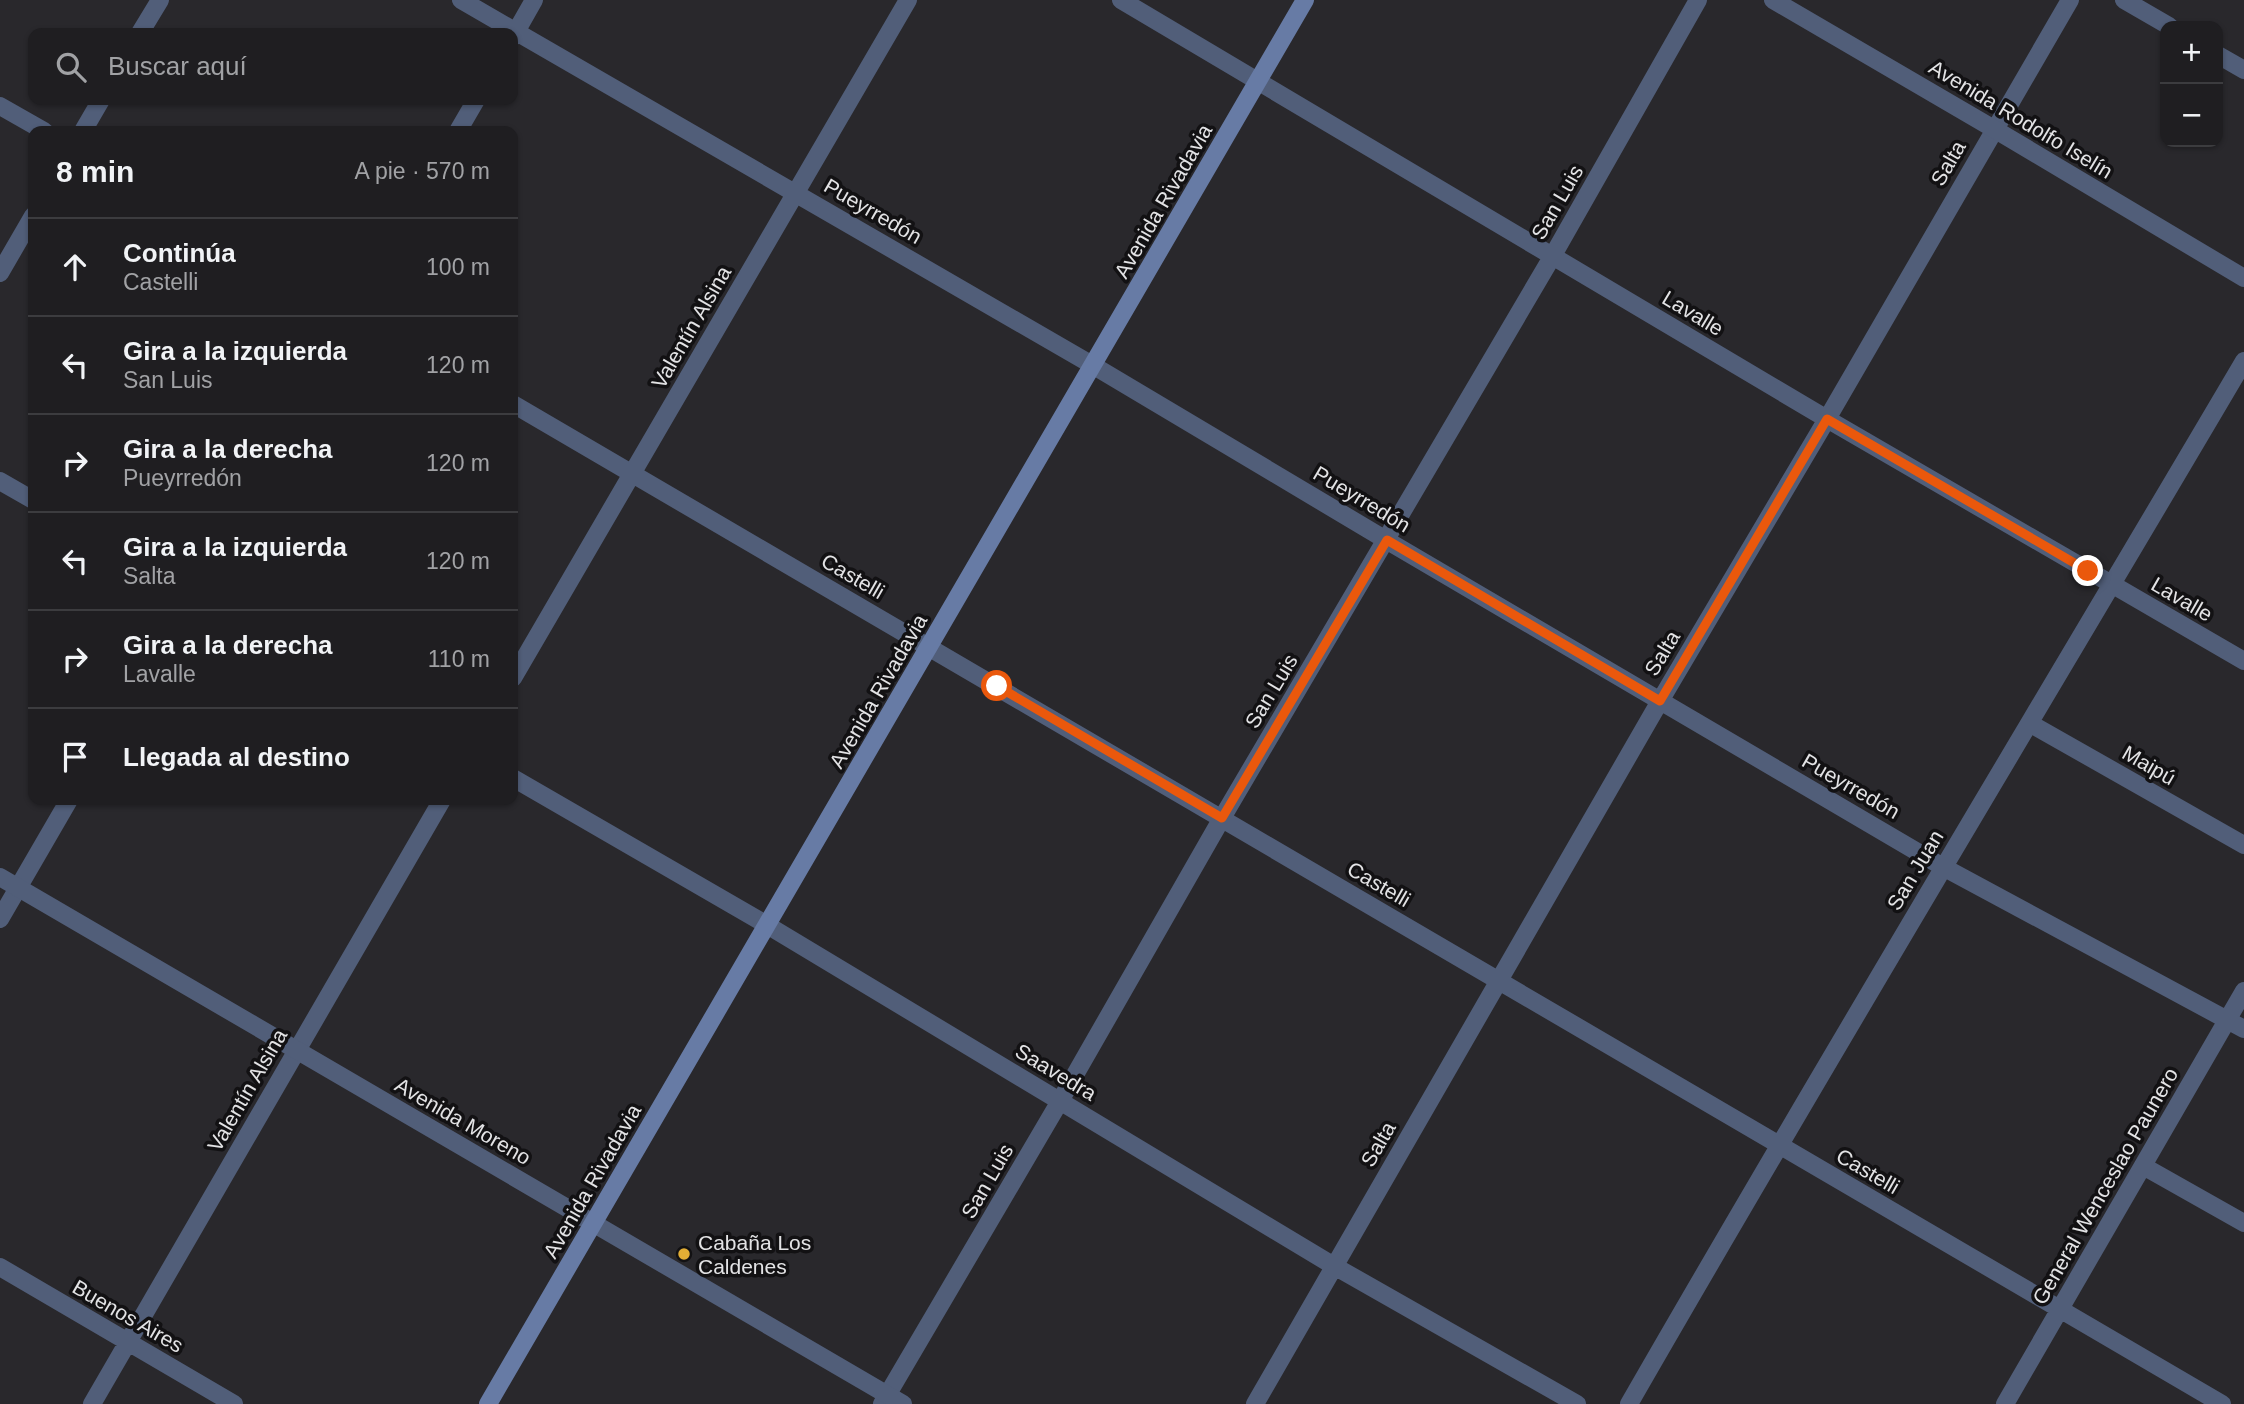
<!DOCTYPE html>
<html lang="es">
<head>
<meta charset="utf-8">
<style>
  :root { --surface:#1f1e21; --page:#27272a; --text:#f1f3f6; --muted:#a1a2a5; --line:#3c3c3f }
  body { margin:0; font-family:Arial,sans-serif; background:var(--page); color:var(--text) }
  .controls { position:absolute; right:21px; top:21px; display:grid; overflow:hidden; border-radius:14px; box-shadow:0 2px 5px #0004 }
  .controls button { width:63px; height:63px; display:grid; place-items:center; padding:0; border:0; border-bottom:2px solid var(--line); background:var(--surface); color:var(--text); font:35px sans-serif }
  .stop { position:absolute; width:21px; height:21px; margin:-16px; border:5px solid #ea580c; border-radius:50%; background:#fff }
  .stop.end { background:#ea580c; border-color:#fff; box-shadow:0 2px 7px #0008 }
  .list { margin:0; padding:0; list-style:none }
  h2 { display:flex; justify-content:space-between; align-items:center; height:91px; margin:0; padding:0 28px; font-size:30px }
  h2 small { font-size:23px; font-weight:400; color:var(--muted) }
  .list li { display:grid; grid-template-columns:46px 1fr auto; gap:21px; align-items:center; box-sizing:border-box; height:98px; padding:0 28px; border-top:2px solid var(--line) }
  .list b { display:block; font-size:26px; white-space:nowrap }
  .list p { margin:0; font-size:23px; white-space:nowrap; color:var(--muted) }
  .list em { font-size:23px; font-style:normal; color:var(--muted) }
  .icon { flex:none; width:38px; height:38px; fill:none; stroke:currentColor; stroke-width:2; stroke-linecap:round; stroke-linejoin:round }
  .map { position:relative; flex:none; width:2244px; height:1404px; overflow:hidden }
  .search { position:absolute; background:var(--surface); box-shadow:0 2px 5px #0004; left:28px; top:28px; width:490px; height:77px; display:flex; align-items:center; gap:18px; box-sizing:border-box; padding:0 24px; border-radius:14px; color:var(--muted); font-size:26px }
  .panel { position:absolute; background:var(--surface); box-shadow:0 2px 5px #0004; left:28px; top:126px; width:490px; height:679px; border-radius:14px }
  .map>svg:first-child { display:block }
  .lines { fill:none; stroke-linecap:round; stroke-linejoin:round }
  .minor { stroke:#515e79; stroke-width:18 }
  .tertiary { stroke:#515e79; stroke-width:18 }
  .secondary { stroke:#677ba5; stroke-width:18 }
  .route { stroke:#ea580c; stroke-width:9 }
  .poi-dot { fill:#e3ae35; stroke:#121113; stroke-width:2.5 }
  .labels { text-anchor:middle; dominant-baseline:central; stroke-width:7; stroke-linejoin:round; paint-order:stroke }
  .street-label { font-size:21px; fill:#e3e3e5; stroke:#121113 }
  .poi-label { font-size:21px; fill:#e3e3e5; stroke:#121113; text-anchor:start }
</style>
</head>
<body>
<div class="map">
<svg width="2244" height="1404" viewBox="0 0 2244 1404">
  <rect width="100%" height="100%" fill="#29282c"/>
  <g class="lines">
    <path class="minor" d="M461,0L1094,366L1386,540L1943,867L2244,1029
      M1121,0L1827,419L2244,661
      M2124,0L2169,26
      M140,33L160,0
      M513,37L534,0
      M2218,55L2244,70
      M0,106L44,131
      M83,131L101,100
      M458,131L476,100
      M0,273L33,216
      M513,404L2222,1404
      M0,481L33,500
      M513,678L908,0
      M2031,724L2244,845
      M513,778L767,925L1334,1266L1577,1404
      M0,919L69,800
      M2143,1166L2244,1223
      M0,1267L234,1404
      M92,1404L442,800
      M882,1404L1060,1101L1222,818L1552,257L1698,0
      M1255,1404L1660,701L1827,419L2070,0
      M1629,1404C1830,1054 2039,709 2244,361
      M2005,1404L2244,991"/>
    <path class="tertiary" d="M1773,0L1994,129L2244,278
      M0,877L903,1404"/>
    <path class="secondary" d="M488,1404L1305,0"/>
  </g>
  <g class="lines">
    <path class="route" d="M997,686L1222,818L1387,540L1660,701L1827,419L2088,571"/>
  </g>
  <circle class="poi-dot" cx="684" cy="1254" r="7"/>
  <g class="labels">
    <g class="street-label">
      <text transform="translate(2021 119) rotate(31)">Avenida Rodolfo Iselín</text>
      <text transform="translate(1948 163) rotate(-60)">Salta</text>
      <text transform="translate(1163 201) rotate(-60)">Avenida Rivadavia</text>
      <text transform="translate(1557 202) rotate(-60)">San Luis</text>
      <text transform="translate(873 211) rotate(30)">Pueyrredón</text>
      <text transform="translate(1693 313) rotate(31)">Lavalle</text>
      <text transform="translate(691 327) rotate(-60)">Valentín Alsina</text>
      <text transform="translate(1362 499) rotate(31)">Pueyrredón</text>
      <text transform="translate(853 576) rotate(30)">Castelli</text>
      <text transform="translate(2182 599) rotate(30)">Lavalle</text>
      <text transform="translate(1662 653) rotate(-59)">Salta</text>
      <text transform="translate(878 691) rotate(-60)">Avenida Rivadavia</text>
      <text transform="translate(1271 691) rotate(-59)">San Luis</text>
      <text transform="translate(2149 765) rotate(30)">Maipú</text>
      <text transform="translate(1851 786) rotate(30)">Pueyrredón</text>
      <text transform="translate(1915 870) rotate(-59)">San Juan</text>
      <text transform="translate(1379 884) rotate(30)">Castelli</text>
      <text transform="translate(1056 1072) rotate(31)">Saavedra</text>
      <text transform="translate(247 1090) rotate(-60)">Valentín Alsina</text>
      <text transform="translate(463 1121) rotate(30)">Avenida Moreno</text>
      <text transform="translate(1378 1144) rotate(-60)">Salta</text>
      <text transform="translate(1868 1171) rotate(30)">Castelli</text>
      <text transform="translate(592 1181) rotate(-60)">Avenida Rivadavia</text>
      <text transform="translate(987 1181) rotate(-60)">San Luis</text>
      <text transform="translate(2105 1186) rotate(-60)">General Wenceslao Paunero</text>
      <text transform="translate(128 1316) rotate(30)">Buenos Aires</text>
    </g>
    <g class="poi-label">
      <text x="698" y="1242">Cabaña Los<tspan x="698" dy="24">Caldenes</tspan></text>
    </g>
  </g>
</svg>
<div class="controls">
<button>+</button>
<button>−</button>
</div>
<div class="stop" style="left:997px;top:686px"></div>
<div class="stop end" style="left:2088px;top:571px"></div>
<div class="search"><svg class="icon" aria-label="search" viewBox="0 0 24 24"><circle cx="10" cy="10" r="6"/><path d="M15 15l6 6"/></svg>Buscar aquí</div>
<section class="panel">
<h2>8 min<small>A pie · 570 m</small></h2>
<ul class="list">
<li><svg class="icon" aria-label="ahead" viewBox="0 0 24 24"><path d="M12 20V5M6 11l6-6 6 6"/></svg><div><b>Continúa</b><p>Castelli</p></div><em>100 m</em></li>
<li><svg class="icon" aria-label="left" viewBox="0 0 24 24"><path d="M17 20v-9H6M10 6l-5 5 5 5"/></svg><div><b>Gira a la izquierda</b><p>San Luis</p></div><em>120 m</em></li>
<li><svg class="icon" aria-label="right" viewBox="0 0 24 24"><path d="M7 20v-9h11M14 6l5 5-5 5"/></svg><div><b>Gira a la derecha</b><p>Pueyrredón</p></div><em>120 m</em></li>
<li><svg class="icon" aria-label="left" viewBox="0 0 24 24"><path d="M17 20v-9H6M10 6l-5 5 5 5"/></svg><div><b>Gira a la izquierda</b><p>Salta</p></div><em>120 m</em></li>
<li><svg class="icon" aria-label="right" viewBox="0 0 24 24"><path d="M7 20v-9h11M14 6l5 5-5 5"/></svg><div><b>Gira a la derecha</b><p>Lavalle</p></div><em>110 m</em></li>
<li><svg class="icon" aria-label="arrive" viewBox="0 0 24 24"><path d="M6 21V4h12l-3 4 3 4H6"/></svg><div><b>Llegada al destino</b></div></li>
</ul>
</section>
</div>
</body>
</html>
